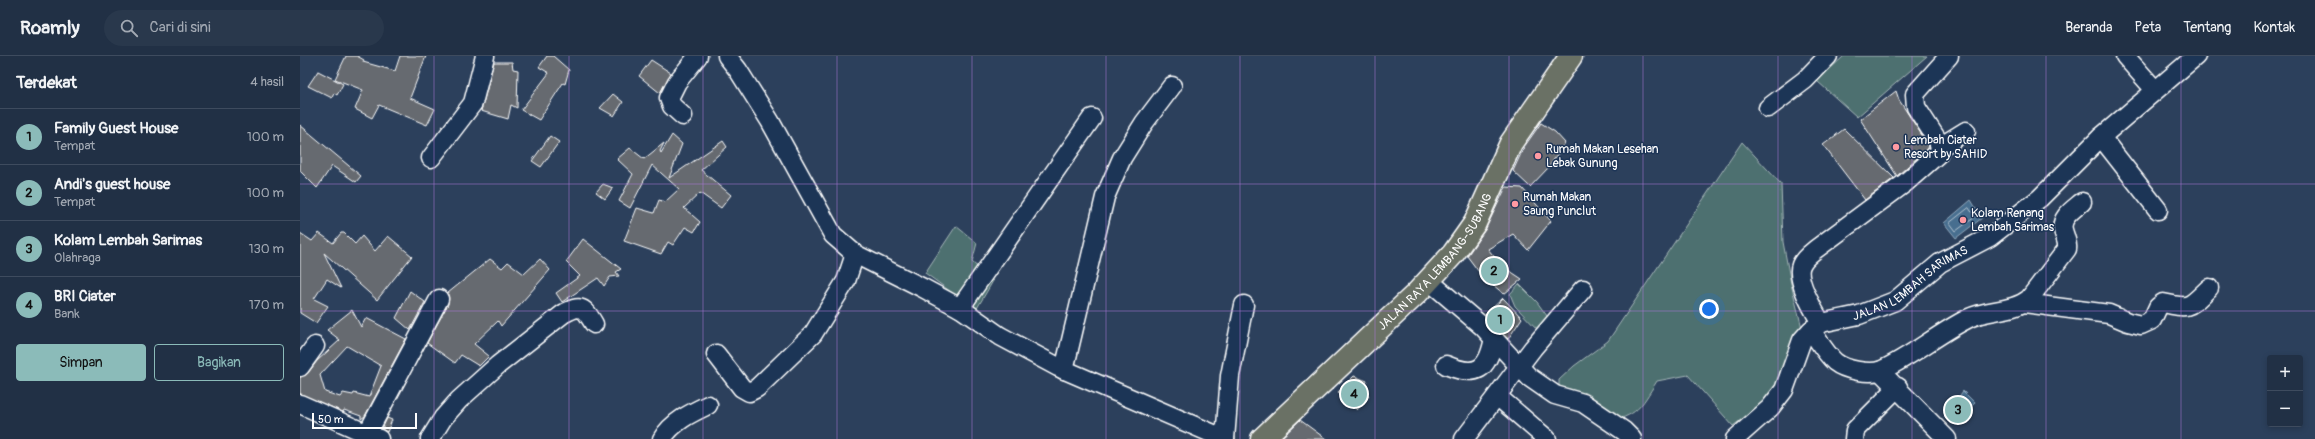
<!DOCTYPE html>
<html lang="id">
<head>
<meta charset="utf-8">
<style>
  :root { --surface:#213045; --page:#29384c; --text:#f1f3f6; --muted:#a2a9b3; --line:#3e4b5e; --accent:#8bbbb9 }
  body { margin:0; font-family:Pangolin,sans-serif; background:var(--page); color:var(--text) }
  .controls { position:absolute; right:12px; bottom:12px; display:grid; overflow:hidden; border-radius:4px; box-shadow:0 2px 6px #0003 }
  .controls button { width:36px; height:36px; display:grid; place-items:center; padding:0; border:0; border-bottom:1px solid var(--line); background:var(--surface); color:var(--text); font:20px sans-serif }
  .scale { position:absolute; left:12px; bottom:10px; width:105px; box-sizing:border-box; padding-left:4px; border:2px solid #fff; border-top:0; font-size:11px; line-height:14px; white-space:nowrap; color:#fff; -webkit-text-stroke:3px #1d3557; paint-order:stroke }
  .you { position:absolute; left:1409px; top:253px; width:14px; height:14px; margin:-10px; border:3px solid #fff; border-radius:50%; background:#1a73e8; box-shadow:0 0 0 6px #1a73e833 }
  .badge { display:grid; place-items:center; width:26px; height:26px; border-radius:50%; background:var(--accent); color:#111; font-size:13px; font-weight:700 }
  .pin { position:absolute; translate:-50% -50%; border:2px solid #fff; box-shadow:0 1px 4px #0006 }
  .list { margin:0; padding:0; list-style:none }
  h2 { display:flex; justify-content:space-between; align-items:center; height:52px; margin:0; padding:0 16px; font-size:17px }
  h2 small { font-size:13px; font-weight:400; color:var(--muted) }
  .list li { display:grid; grid-template-columns:26px 1fr auto; gap:12px; align-items:center; box-sizing:border-box; height:56px; padding:0 16px; border-top:1px solid var(--line) }
  .list b { display:block; font-size:15px; white-space:nowrap }
  .list p { margin:0; font-size:13px; white-space:nowrap; color:var(--muted) }
  .list em { font-size:13px; font-style:normal; color:var(--muted) }
  .actions { display:flex; gap:8px; padding:12px 16px }
  .actions a { flex:1; padding:9px 0; border:1px solid var(--accent); border-radius:4px; text-align:center; font-size:14px; color:var(--accent) }
  .actions .main { background:var(--accent); color:#111 }
  .icon { flex:none; width:22px; height:22px; fill:none; stroke:currentColor; stroke-width:2; stroke-linecap:round; stroke-linejoin:round }
  .map { position:relative; flex:none; width:2015px; height:383px; overflow:hidden }
  header { display:flex; align-items:center; gap:24px; box-sizing:border-box; height:56px; padding:0 20px; background:var(--surface); border-bottom:1px solid var(--line) }
  header strong { font-size:19px }
  nav { display:flex; gap:22px; margin-inline-start:auto; font-size:14px }
  .search { width:280px; height:36px; background:var(--page); display:flex; align-items:center; gap:10px; box-sizing:border-box; padding:0 14px; border-radius:22px; color:var(--muted); font-size:15px }
  main { display:flex }
  aside { flex:1; background:var(--surface) }
  .map>svg:first-child { display:block }
  .green { fill:#4d6f70; stroke:#a6b7b8 }
  .water { fill:#476e8f; stroke:#91a8bc }
  .lines { fill:none; stroke-linecap:round; stroke-linejoin:round }
  .shore { stroke:#b5c5d2; stroke-width:1 }
  .building { fill:#666a70; stroke:#fff; fill-rule:evenodd }
  .minor-casing { stroke:#fff; stroke-width:21 }
  .major-casing { stroke:#fff; stroke-width:25 }
  .minor { stroke:#1d3557; stroke-width:18 }
  .major { stroke:#6b7165; stroke-width:22 }
  .grid { fill:none; stroke:#a976d5; stroke-width:1; stroke-opacity:0.55 }
  .poi-dot { fill:#ff9aa2; stroke:#1d3557; stroke-width:1.5 }
  .labels { text-anchor:middle; dominant-baseline:central; stroke-width:3; stroke-linejoin:round; paint-order:stroke }
  .poi-label { font-size:12px; fill:#fff; stroke:#1d3557; text-anchor:start }
  .street-label { font-size:12px; fill:#fff; stroke:#1d3557 }
</style>
</head>
<body>
<header>
<strong>Roamly</strong>
<div class="search"><svg class="icon" aria-label="search" viewBox="0 0 24 24"><circle cx="10" cy="10" r="6"/><path d="M15 15l6 6"/></svg>Cari di sini</div>
<nav><a>Beranda</a><a>Peta</a><a>Tentang</a><a>Kontak</a></nav>
</header>
<main>
<aside>
<h2>Terdekat<small>4 hasil</small></h2>
<ul class="list">
<li><span class="badge">1</span><div><b>Family Guest House</b><p>Tempat</p></div><em>100 m</em></li>
<li><span class="badge">2</span><div><b>Andi's guest house</b><p>Tempat</p></div><em>100 m</em></li>
<li><span class="badge">3</span><div><b>Kolam Lembah Sarimas</b><p>Olahraga</p></div><em>130 m</em></li>
<li><span class="badge">4</span><div><b>BRI Ciater</b><p>Bank</p></div><em>170 m</em></li>
</ul>
<div class="actions"><a class="main">Simpan</a><a>Bagikan</a></div>
</aside>
<div class="map">
<svg width="2015" height="383" viewBox="0 0 2015 383">
  <rect width="100%" height="100%" fill="#2c405c"/>
  <filter id="ink" filterUnits="userSpaceOnUse"><feTurbulence type="fractalNoise" baseFrequency=".025" numOctaves="2"/><feDisplacementMap in="SourceGraphic" scale="8" xChannelSelector="R" yChannelSelector="G"/><feConvolveMatrix kernelMatrix="1 2 1 2 8 2 1 2 1" color-interpolation-filters="sRGB"/></filter>
  <g filter="url(#ink)">
    <path class="green" d="M1544,0H1627L1557,61L1517,25Z
      M1442,86L1481,128L1483,186L1491,228L1503,276L1475,337L1433,370L1388,319L1357,325C1340,352 1338,360 1305,366L1259,330V324L1274,310L1308,285Z
      M656,170L677,187L672,206L693,225L676,254L625,217Z
      M1219,228L1237,246L1252,267L1240,276L1215,250L1210,238Z"/>
    <path class="water" d="M1671,144L1682,162L1656,182L1644,167Z
      M1663,335L1675,347L1652,368L1644,361Z"/>
    <g class="lines">
      <path class="shore" d="M1669,152L1675,161L1656,175L1650,167Z
        M1663,343L1668,348L1651,362L1650,359Z"/>
    </g>
    <path class="building" d="M46,0H57L64,4L63,6L95,15L100,0H126L110,42L135,53L127,69L79,49L72,62L55,53L63,34L35,23Z
      M247,0H253L269,14L265,28L263,27L239,64L221,54L249,17L239,11Z
      M351,4L371,17L360,37L339,20Z
      M194,6H212L213,13L218,14L217,52L211,49L208,63L181,55Z
      M18,15L43,28L37,39L34,37L32,42L8,30Z
      M1596,35L1599,44L1629,90L1628,92L1597,120L1560,63Z
      M313,38L323,46L314,60L300,52Z
      M1241,67L1255,76L1265,87L1249,111L1230,131L1213,115L1224,91Z
      M0,69L61,120L56,126L32,110L17,132L0,115Z
      M1544,73L1594,122L1565,144L1523,89Z
      M372,79L382,88L369,122L423,85L427,91L401,114L431,139L421,152L400,137L384,152L400,166L394,176L385,171L373,189L368,186L361,198L324,185L337,152L354,157L359,144L365,146L379,133L352,109L330,152L319,145L333,118L317,103L330,92L344,103L364,87L360,95L361,97Z
      M250,80L259,86L241,111L232,105Z
      M303,128L313,132L305,143L296,136Z
      M1206,131L1222,132L1251,165L1228,194L1213,178L1188,193L1201,209L1222,223L1204,238L1182,220L1167,200L1186,172Z
      M0,177L12,185L19,177L33,187L41,177H44L55,188L62,180L75,195L88,180L112,200L77,244L24,197L41,232L27,223L14,243L28,250L16,267L0,257Z
      M283,183L321,213L316,216L319,220L310,221L304,230L298,222L262,246L256,237L280,220L266,206Z
      M190,203L202,212L208,206L224,218L240,203L250,214L201,270L198,265L174,288L189,300L179,310L161,299L155,307L127,287L148,248V237Z
      M110,235L125,246L110,274L96,262Z
      M1203,242L1222,262L1208,283L1185,259Z
      M52,254L61,271L66,262L106,283L65,360L61,363V360L44,354L43,356L0,338V321L8,317L17,305L40,284L27,274ZM47,290L81,310L69,341L54,337L53,339L43,337L40,341L25,336L20,319Z
      M1054,320L1067,325L1063,333L1069,340L1057,354L1038,336Z
      M87,362L92,364L87,376L82,373Z
      M1000,364L1026,383H980Z"/>
    <g class="lines">
      <g class="minor-casing">
        <g id="minor">
          <path d="M427,0L438,14L470,65L533,179L555,198L623,232L660,252L700,280L758,311L925,383"/>
          <path d="M1825,0L1855,34"/>
          <path d="M1468,52L1505,24L1528,0"/>
          <path d="M383,60L372,50L369,42L377,26L398,0"/>
          <path d="M1801,81L1858,154"/>
          <path d="M1640,91L1666,75"/>
          <path d="M131,102L173,47L185,0"/>
          <path d="M1128,224L1183,271L1229,321L1255,339L1283,347L1324,375L1332,383"/>
          <path d="M1724,247L1809,258L1828,266L1841,269L1852,264L1858,251L1863,247C1891,253 1888,252 1909,232"/>
          <path d="M660,252L792,62"/>
          <path d="M1521,267C1514,255 1495,223 1501,209C1504,202 1511,197 1516,193L1605,127L1638,98L1640,91L1638,85L1616,51L1615,38L1649,0"/>
          <path d="M1511,274C1518,284 1526,298 1535,306C1545,314 1570,319 1582,314C1612,300 1639,277 1669,262C1688,253 1713,256 1729,243L1767,193C1768,185 1765,182 1763,174C1760,161 1774,153 1782,146"/>
          <path d="M416,298L442,332L449,336L457,332L513,278L546,225L555,198"/>
          <path d="M1146,309C1177,322 1188,314 1194,282"/>
          <path d="M0,311L15,290"/>
          <path d="M764,314L805,141L822,102L844,67L872,30"/>
          <path d="M1580,315L1647,383"/>
          <path d="M1197,340L1247,383"/>
          <path d="M0,348L79,383"/>
          <path d="M67,378L139,243"/>
          <path d="M130,383L143,362L159,344L198,309L263,258C281,248 284,251 294,268"/>
          <path d="M362,383C372,366 391,357 408,349"/>
          <path d="M925,383L930,320L944,249"/>
          <path d="M1164,383L1233,292L1283,233"/>
          <path id="s1" d="M1435,383L1470,352L1484,334L1502,284L1511,274L1521,267L1559,259L1595,245L1640,207L1690,181L1740,142L1801,81L1896,0"/>
          <path d="M1554,383L1555,374L1598,331"/>
        </g>
      </g>
      <g class="major-casing">
        <g id="major">
          <path id="s2" d="M962,383L1117,237L1153,198L1175,167L1211,87L1271,0"/>
        </g>
      </g>
      <use href="#minor" class="minor"/>
      <use href="#major" class="major"/>
    </g>
  </g>
  <path class="grid" d="M134,0V383M269,0V383M403,0V383M537,0V383M672,0V383M806,0V383M940,0V383M1075,0V383M1209,0V383M1343,0V383M1478,0V383M1612,0V383M1746,0V383M1881,0V383M0,128H2015M0,255H2015"/>
  <g class="poi-dot">
    <circle cx="1596" cy="91" r="4"/>
    <circle cx="1238" cy="100" r="4"/>
    <circle cx="1215" cy="148" r="4"/>
    <circle cx="1663" cy="164" r="4"/>
  </g>
  <g class="labels">
    <g class="poi-label">
      <text x="1604" y="84">Lembah Ciater<tspan x="1604" dy="14">Resort by SAHID</tspan></text>
      <text x="1246" y="93">Rumah Makan Lesehan<tspan x="1246" dy="14">Lebak Gunung</tspan></text>
      <text x="1223" y="141">Rumah Makan<tspan x="1223" dy="14">Saung Punclut</tspan></text>
      <text x="1671" y="157">Kolam Renang<tspan x="1671" dy="14">Lembah Sarimas</tspan></text>
    </g>
    <g class="street-label">
      <text stroke="none"><textPath href="#s2" startOffset="249">JALAN RAYA LEMBANG-SUBANG</textPath></text>
      <text stroke="none"><textPath href="#s1" startOffset="248">JALAN LEMBAH SARIMAS</textPath></text>
    </g>
  </g>
</svg>
<div class="controls">
<button>+</button>
<button>−</button>
</div>
<div class="scale">50 m</div>
<div class="you"></div>
<div class="pin badge" style="left:1200px;top:264px">1</div>
<div class="pin badge" style="left:1194px;top:215px">2</div>
<div class="pin badge" style="left:1658px;top:354px">3</div>
<div class="pin badge" style="left:1054px;top:338px">4</div>
</div>
</main>
</body>
</html>
